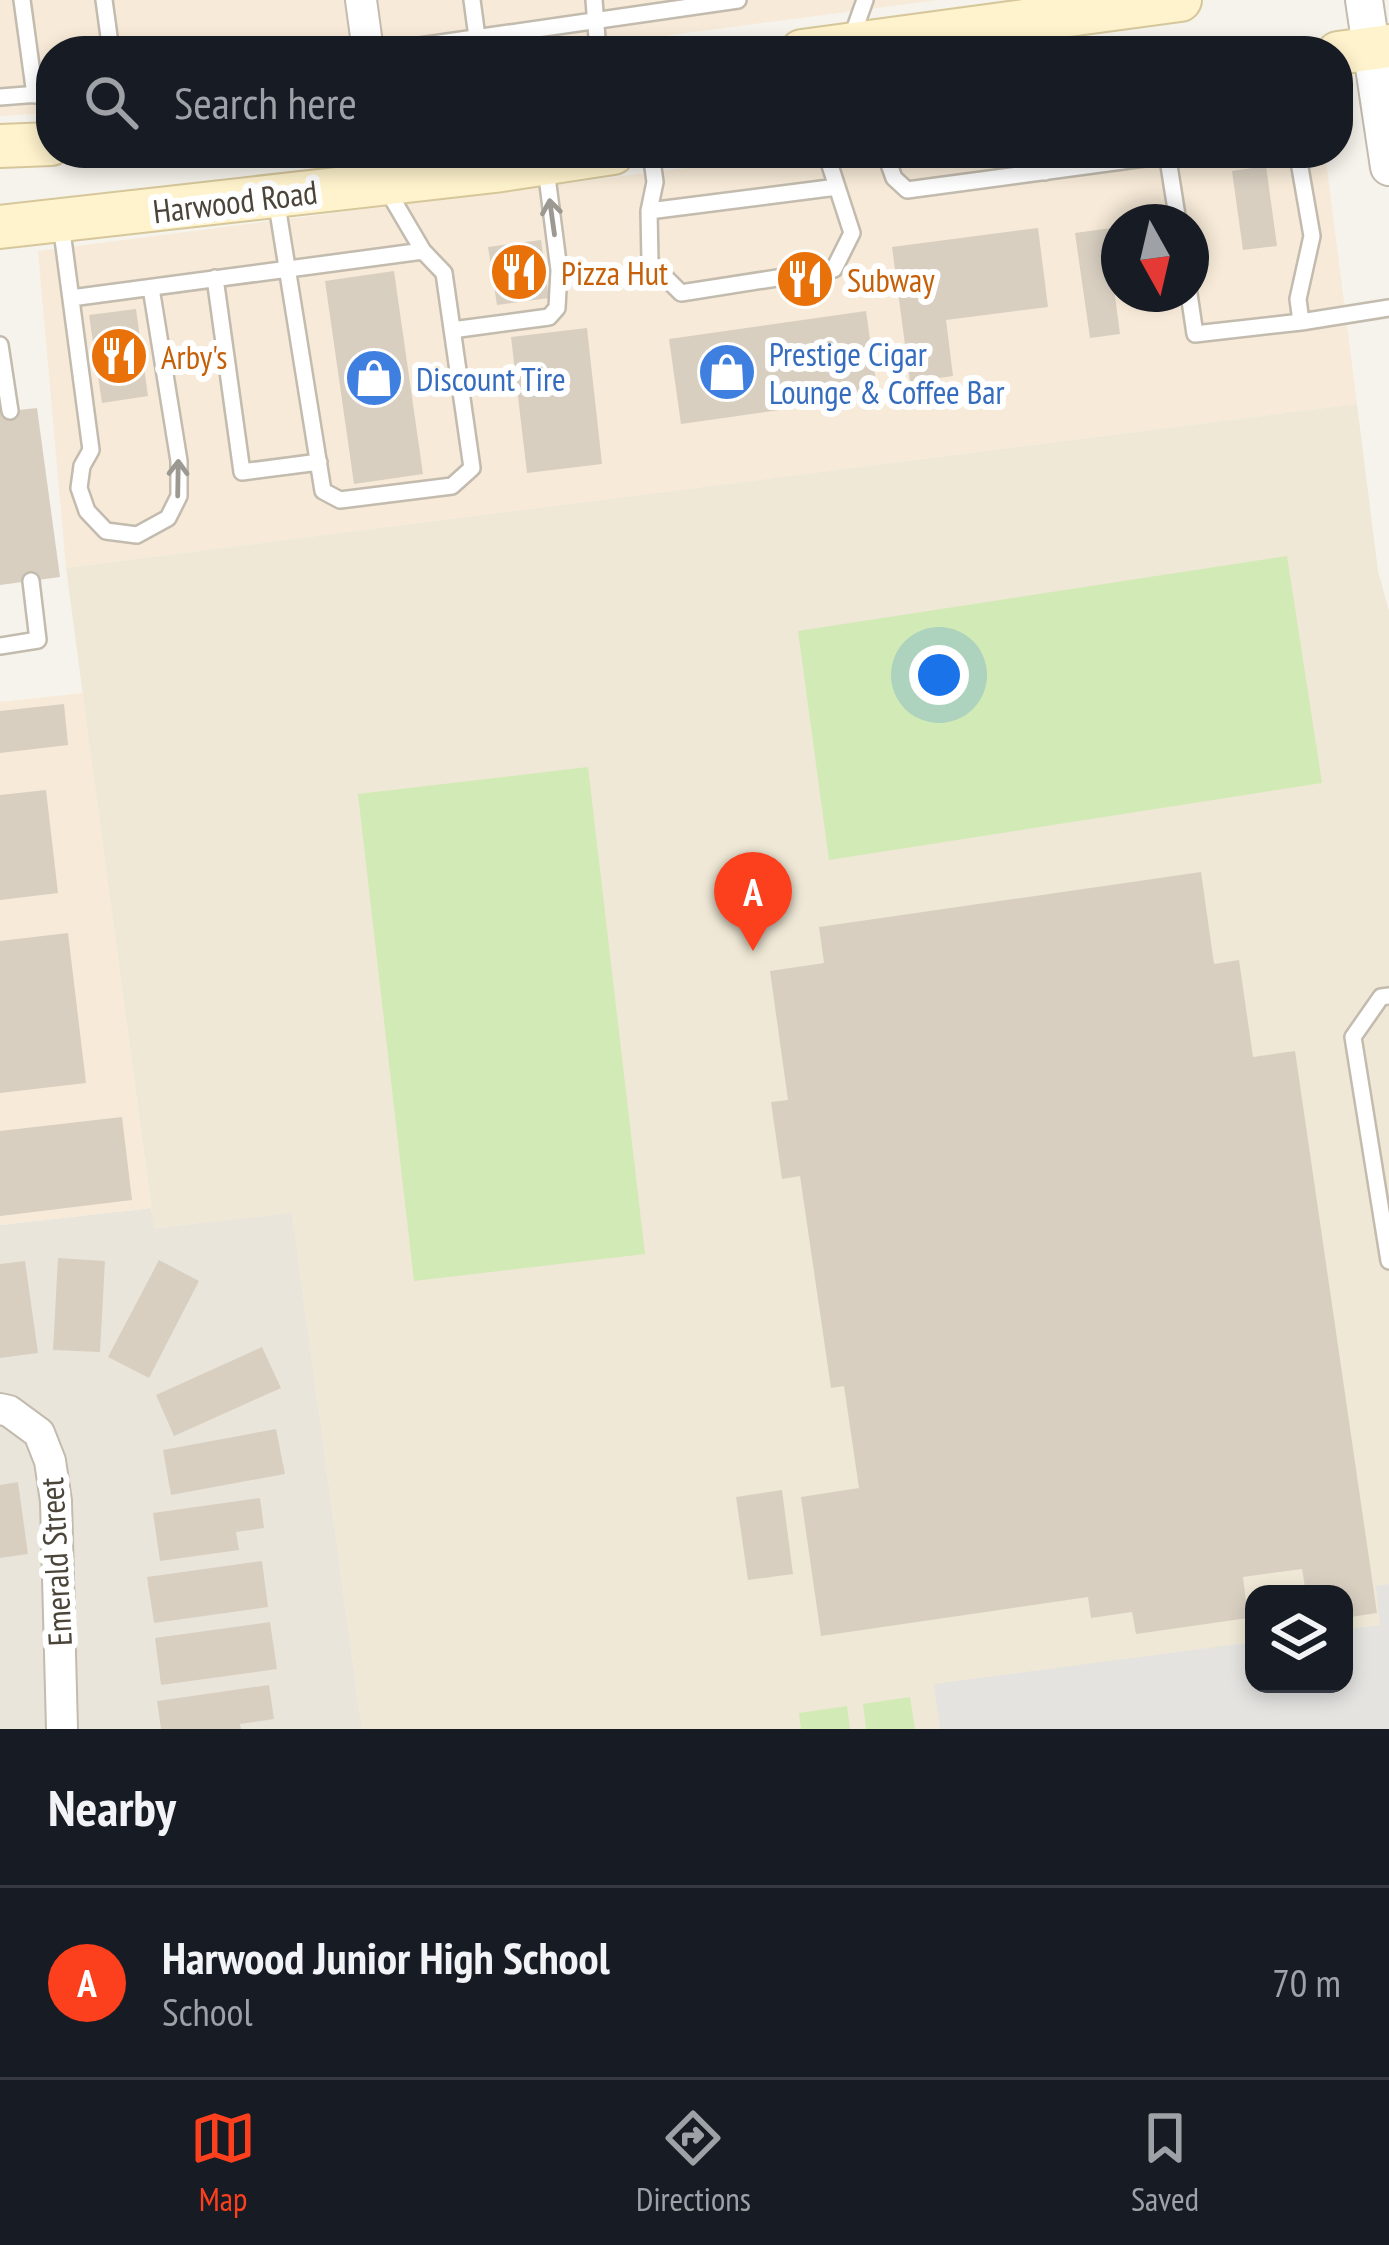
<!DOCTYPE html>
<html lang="en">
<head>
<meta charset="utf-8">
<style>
  :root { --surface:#171b24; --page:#20242c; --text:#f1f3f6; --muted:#9ea1a6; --line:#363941; --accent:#fc3f1d }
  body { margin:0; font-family:"PT Sans Narrow",sans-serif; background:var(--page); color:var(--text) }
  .controls { position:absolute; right:36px; bottom:36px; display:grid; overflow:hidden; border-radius:24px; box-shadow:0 6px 18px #0003 }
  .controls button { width:108px; height:108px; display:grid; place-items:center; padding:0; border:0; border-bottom:3px solid var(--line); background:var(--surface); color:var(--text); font:60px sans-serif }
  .compass { position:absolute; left:1101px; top:204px; width:108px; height:108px; border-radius:50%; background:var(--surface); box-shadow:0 6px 18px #0003; rotate:172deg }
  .you { position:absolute; left:939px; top:675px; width:42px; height:42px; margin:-30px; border:9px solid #fff; border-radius:50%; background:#1a73e8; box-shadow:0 0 0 18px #1a73e833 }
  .badge { display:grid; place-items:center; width:78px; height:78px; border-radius:50%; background:var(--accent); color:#fff; font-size:39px; font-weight:700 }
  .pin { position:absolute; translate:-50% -99px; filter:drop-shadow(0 3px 6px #0008) }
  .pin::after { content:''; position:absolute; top:63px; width:42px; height:36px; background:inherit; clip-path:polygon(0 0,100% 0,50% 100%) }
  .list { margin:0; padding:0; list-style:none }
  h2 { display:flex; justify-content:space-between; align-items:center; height:156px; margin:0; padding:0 48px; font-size:51px }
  h2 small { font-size:39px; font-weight:400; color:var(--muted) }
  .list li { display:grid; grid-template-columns:78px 1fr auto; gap:36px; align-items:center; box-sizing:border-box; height:192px; padding:0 48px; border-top:3px solid var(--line) }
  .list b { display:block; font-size:45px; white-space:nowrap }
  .list p { margin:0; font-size:39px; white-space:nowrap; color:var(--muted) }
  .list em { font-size:39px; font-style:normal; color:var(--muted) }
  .icon { flex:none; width:66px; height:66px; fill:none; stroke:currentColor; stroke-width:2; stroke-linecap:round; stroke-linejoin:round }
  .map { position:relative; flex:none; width:1389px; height:1729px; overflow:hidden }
  .search { position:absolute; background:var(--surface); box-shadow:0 6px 18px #0003; left:36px; right:36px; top:36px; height:132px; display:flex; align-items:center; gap:30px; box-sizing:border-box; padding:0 42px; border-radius:48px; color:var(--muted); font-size:45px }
  .sheet { height:348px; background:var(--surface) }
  nav { display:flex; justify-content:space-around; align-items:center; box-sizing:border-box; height:168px; border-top:3px solid var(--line); background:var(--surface); font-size:33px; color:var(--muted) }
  nav a { display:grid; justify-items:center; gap:6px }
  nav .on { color:var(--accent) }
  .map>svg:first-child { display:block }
  .residential { fill:#eae5da }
  .commercial { fill:#f7ead8; fill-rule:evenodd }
  .education { fill:#efe8d6; fill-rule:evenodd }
  .green { fill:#d2eab5 }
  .parking { fill:#e5e3e0 }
  .building { fill:#d8cfc1 }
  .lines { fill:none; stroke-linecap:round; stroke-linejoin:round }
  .service-casing { stroke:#c2bbae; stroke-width:20 }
  .minor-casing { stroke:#c2bbae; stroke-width:34 }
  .tertiary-casing { stroke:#c2bbae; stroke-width:40 }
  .secondary-casing { stroke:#d6c79b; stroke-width:46 }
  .service { stroke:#fff; stroke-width:15 }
  .minor { stroke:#fff; stroke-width:30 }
  .tertiary { stroke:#fff; stroke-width:36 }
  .secondary { stroke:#fff3cd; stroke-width:42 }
  .oneway { stroke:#9c9892 }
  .labels { text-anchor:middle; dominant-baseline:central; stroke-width:12; stroke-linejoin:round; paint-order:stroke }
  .street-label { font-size:33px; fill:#4b4439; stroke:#fff }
  .food-label { font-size:33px; fill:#c56008; stroke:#fff; text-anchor:start }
  .shop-label { font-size:33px; fill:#366cbe; stroke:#fff; text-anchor:start }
</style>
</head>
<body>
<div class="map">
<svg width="1389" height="1729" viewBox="0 0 1389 1729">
  <rect width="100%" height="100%" fill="#f6f3ec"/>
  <path class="residential" d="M151,1208L155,1228L292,1212L362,1729H0V1225Z"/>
  <path class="commercial" d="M0,0H938L549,51H51V113L0,116Z
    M804,153H1325L1357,404L66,568L38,251ZM1119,222H1191V294H1119Z
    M83,693L151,1208L0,1225V702Z"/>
  <path class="education" d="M1357,404L1378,571L1389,611V1729H362L292,1213L154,1228L66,568ZM1254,1594H1344V1684H1254Z"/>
  <path class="green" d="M1287,556L1322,783L829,860L798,631Z
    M588,767L645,1254L414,1281L358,794Z
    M910,1697L915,1729H866L863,1704Z
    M847,1706L850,1729H801L799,1713Z"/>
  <path class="parking" d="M1389,1584V1729H940L934,1684L1254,1642V1684H1344V1630L1380,1625L1376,1586Z"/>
  <path class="building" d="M1266,166L1277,246L1243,250L1232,171Z
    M1119,227V265L1111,266L1120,334L1090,338L1075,233Z
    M1038,228L1048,307L946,320L953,376L910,382L892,247Z
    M541,240L549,298L497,305L488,247Z
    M394,271L423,474L354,484L325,281Z
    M136,309L148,396L102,403L89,315Z
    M866,311L878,396L681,424L669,339Z
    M587,328L602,464L527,473L511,337Z
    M37,408L60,577L0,585V412Z
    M64,704L68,745L0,753V711Z
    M46,790L58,893L0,900V795Z
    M1201,872L1214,964L1239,960L1253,1057L1295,1051L1377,1613L1344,1618V1594H1306L1302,1569L1243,1577L1248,1618L1136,1634L1132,1612L1091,1618L1088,1597L821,1636L801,1497L859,1488L844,1386L831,1388L800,1176L782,1179L771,1102L788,1100L770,971L824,963L819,927Z
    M68,933L86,1083L0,1093V941Z
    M122,1117L132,1200L0,1216V1131Z
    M58,1258L105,1261L100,1352L53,1350Z
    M159,1260L199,1281L149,1378L108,1357Z
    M25,1261L38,1353L0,1358V1264Z
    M262,1347L281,1388L174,1436L156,1395Z
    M276,1429L285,1474L171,1495L163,1450Z
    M18,1482L28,1554L0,1558V1485Z
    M782,1490L793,1574L748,1580L736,1497Z
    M260,1498L264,1528L236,1532L239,1550L160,1561L153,1513Z
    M262,1561L268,1607L154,1623L147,1577Z
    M270,1622L277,1669L161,1685L155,1638Z
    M269,1685L274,1719L240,1724L241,1729H161L157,1701Z"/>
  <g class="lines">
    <g class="service-casing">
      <path id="service" d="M22,0L35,95
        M104,0L111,51
        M472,0L477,37
        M594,0L598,51
        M850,42L865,0
        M385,51L738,0
        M0,97L51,93
        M651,153L655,182L649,211L650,262L681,293L834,269L852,233L826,153
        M885,153L894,178L907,190L1182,153
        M1043,153L1045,172
        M1167,153L1178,222
        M1292,153L1298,156L1312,236L1298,299L1301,322L1389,308
        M276,199L323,491L340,500L452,486L472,468L444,273L423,251
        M649,211L837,187
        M61,224L91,450L82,466L79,488L87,511L106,531L137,535L168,518L179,496V461L151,288
        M215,278L242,472L319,462
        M1189,294L1195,334L1301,322
        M71,298L423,251L386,188
        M452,330L549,317L557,308L559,270L546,169
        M0,345L10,411
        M0,646L38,640L31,581
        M1389,996L1381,997L1353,1037L1389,1261"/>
    </g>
    <g class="minor-casing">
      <path id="minor" d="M361,0L368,51
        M0,1409L9,1411L39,1433L50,1461L56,1501L62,1729"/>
    </g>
    <g class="tertiary-casing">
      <path id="tertiary" d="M1364,0L1389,167"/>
    </g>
    <g class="secondary-casing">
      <path id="secondary" d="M802,51L1180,0
        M1338,53L1389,46
        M0,146L51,144
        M0,227L495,171L613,153"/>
    </g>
    <use href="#service" class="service"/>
    <use href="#minor" class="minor"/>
    <use href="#tertiary" class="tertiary"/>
    <use href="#secondary" class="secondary"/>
  </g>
  <defs><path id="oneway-shaft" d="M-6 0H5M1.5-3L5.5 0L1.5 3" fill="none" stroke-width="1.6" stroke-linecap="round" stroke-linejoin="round" transform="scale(3)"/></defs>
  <g class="oneway">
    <use href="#oneway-shaft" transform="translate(552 217) rotate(-98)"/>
    <use href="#oneway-shaft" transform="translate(178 478) rotate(-89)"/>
  </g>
  <defs>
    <g id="restaurant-disc" transform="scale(3)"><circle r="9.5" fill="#e8710a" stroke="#fff"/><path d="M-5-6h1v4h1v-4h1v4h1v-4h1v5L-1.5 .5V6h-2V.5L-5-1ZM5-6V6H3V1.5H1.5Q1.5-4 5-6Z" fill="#fff"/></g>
    <g id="shop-disc" transform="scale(3)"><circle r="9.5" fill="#3f7fe0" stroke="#fff"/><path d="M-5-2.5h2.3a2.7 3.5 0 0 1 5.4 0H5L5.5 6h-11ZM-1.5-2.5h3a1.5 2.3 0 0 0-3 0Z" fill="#fff"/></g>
  </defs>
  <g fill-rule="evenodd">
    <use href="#restaurant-disc" x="519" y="272"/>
    <use href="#restaurant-disc" x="805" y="279"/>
    <use href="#restaurant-disc" x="119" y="356"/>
    <use href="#shop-disc" x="727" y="372"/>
    <use href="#shop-disc" x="374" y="378"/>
  </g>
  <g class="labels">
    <g class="street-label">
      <text transform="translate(235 201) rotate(-7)">Harwood Road</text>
      <text transform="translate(55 1562) rotate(-93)">Emerald Street</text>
    </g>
    <g class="food-label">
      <text x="561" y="272">Pizza Hut</text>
      <text x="847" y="279">Subway</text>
      <text x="161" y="356">Arby's</text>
    </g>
    <g class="shop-label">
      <text x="769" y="353">Prestige Cigar<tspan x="769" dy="38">Lounge &amp; Coffee Bar</tspan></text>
      <text x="416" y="378">Discount Tire</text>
    </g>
  </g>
</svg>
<div class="controls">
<button><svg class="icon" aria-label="layers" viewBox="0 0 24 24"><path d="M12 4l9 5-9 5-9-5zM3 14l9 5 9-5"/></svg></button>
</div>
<svg class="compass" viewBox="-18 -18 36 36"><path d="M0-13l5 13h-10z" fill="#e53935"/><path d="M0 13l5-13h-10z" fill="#9ea1a6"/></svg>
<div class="you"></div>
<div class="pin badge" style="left:753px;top:951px">A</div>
<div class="search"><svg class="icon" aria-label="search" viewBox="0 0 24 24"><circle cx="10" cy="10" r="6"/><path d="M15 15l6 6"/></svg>Search here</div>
</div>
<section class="sheet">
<h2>Nearby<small></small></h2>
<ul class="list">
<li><span class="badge">A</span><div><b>Harwood Junior High School</b><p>School</p></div><em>70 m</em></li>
</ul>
</section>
<nav>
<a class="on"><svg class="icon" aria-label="map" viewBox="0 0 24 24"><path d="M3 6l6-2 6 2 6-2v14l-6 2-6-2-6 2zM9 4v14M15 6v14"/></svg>Map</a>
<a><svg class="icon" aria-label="directions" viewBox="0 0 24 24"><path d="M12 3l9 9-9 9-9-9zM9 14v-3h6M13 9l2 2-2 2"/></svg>Directions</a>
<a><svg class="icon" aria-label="saved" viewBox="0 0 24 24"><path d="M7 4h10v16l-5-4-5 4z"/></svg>Saved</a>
</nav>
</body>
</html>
